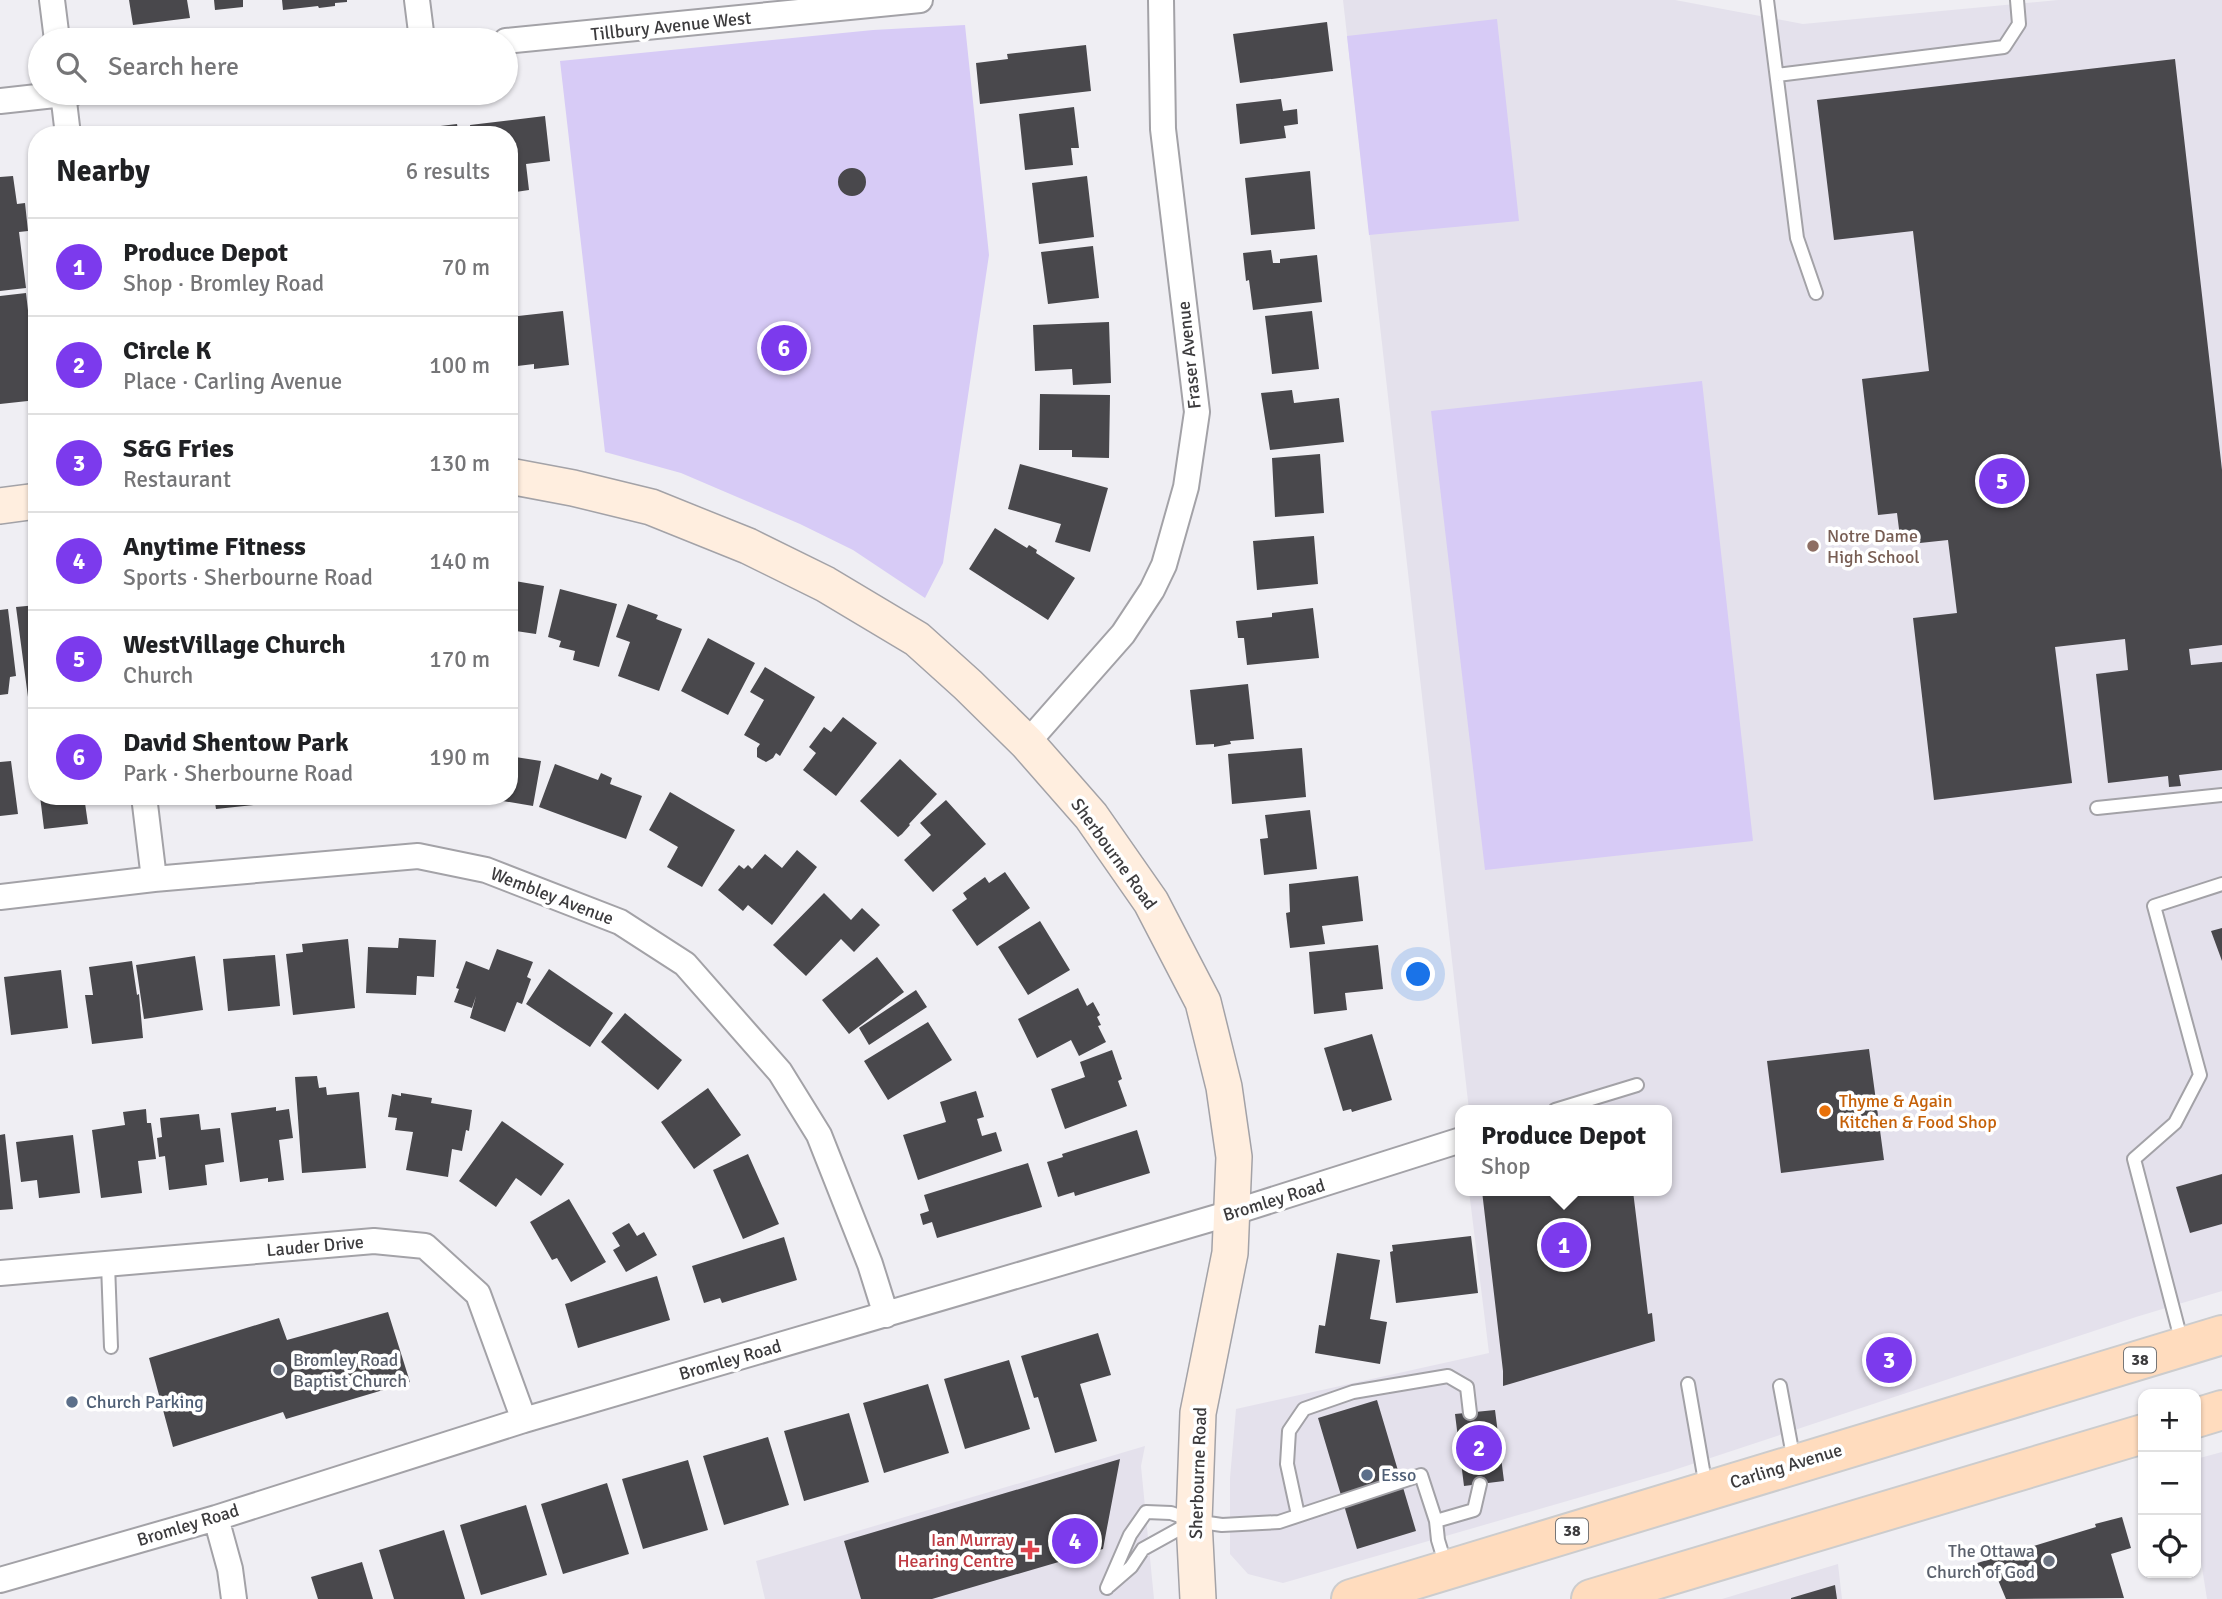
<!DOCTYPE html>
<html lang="en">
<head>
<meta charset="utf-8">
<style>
  :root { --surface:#fff; --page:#f6f6f6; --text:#202124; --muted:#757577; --line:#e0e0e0; --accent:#7c3aed }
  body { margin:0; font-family:Signika,sans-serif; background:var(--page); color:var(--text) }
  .controls { position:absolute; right:21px; bottom:21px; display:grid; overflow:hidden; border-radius:14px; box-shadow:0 2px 5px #0004 }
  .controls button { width:63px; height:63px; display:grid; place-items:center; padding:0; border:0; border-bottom:2px solid var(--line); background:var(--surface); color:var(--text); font:35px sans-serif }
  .you { position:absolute; left:1419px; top:975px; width:24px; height:24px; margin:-18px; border:5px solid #fff; border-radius:50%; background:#1a73e8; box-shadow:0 0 0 10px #1a73e833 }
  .badge { display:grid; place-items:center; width:46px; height:46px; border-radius:50%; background:var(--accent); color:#fff; font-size:23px; font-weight:700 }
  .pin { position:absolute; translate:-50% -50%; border:4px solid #fff; box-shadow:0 2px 7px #0006 }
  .popup { position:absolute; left:1455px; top:1105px; width:217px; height:91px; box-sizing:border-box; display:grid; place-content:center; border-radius:14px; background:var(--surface); filter:drop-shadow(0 2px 5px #0005); font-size:23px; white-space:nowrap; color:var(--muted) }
  .popup b { font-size:26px; color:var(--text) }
  .popup::after { content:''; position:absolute; left:50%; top:100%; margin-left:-14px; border:14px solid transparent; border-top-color:var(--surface) }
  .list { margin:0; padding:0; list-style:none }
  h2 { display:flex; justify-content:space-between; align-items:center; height:91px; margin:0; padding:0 28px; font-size:30px }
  h2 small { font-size:23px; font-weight:400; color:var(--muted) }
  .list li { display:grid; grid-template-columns:46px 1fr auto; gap:21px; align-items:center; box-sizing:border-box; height:98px; padding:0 28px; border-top:2px solid var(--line) }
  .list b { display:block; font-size:26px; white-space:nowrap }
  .list p { margin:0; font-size:23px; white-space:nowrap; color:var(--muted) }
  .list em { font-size:23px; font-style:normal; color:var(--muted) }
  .icon { flex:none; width:38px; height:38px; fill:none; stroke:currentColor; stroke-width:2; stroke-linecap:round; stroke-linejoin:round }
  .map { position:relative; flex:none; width:2222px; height:1599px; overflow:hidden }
  .search { position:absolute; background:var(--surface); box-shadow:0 2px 5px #0004; left:28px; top:28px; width:490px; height:77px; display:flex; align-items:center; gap:18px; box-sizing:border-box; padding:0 24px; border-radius:38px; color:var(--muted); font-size:26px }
  .panel { position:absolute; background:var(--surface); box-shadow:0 2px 5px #0004; left:28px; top:126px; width:490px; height:679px; border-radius:28px }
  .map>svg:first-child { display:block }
  .built { fill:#e4e1ec }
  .green { fill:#d7cbf6 }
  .building { fill:#49484c }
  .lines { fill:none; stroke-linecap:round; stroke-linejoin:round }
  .lane-casing { stroke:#a3a2a7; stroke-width:16 }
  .street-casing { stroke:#a3a2a7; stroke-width:28 }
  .secondary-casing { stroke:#a3a2a7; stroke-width:38 }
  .primary-casing { stroke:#cccccd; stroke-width:42 }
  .lane { stroke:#fff; stroke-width:12 }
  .street { stroke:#fff; stroke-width:24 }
  .secondary { stroke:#ffeedf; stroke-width:35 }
  .primary { stroke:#ffdcbe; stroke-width:38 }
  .education-dot { fill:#8d6e63; stroke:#fff; stroke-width:2.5 }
  .food-dot { fill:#e8710a; stroke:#fff; stroke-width:2.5 }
  .worship-dot { fill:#6b7280; stroke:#fff; stroke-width:2.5 }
  .service-dot { fill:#5c6f8a; stroke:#fff; stroke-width:2.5 }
  .health-dot { fill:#e0444e; stroke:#fff; stroke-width:2.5 }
  .labels { text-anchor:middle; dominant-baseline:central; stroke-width:7; stroke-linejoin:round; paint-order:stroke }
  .shield { fill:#fff; stroke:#767677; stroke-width:2 }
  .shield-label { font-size:16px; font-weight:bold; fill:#3c3b3d }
  .street-label { font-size:18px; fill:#3c3b3d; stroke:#fff }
  .education-label { font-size:18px; fill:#785e54; stroke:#fff; text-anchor:start }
  .food-label { font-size:18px; fill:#c56008; stroke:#fff; text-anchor:start }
  .worship-label { font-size:18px; fill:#5b616d; stroke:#fff; text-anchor:start }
  .service-label { font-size:18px; fill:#4e5e75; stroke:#fff; text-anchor:start }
  .health-label { font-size:18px; fill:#be3a42; stroke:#fff; text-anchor:end }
</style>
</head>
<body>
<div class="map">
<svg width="2222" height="1599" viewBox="0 0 2222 1599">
  <rect width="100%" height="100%" fill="#efeef3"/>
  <path class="built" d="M1343,0H1675L1803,24L2058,0H2222V1291L2136,1317L1671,1471L1283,1583L1248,1574L1230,1554V1478L1236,1409L1489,1353L1469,1191H1667V1110H1469Z
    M1145,1446L1141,1466L1154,1599H765L756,1561Z
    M2222,1452V1599H2207L2196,1530V1459Z
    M1838,1564L1842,1599H1722Z"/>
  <path class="green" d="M1497,19L1519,221L1369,235L1347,36Z
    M965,25L989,255L943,563L925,598L853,550L800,524L681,473L605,452L560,61L873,30Z
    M1702,381L1753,841L1485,870L1431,411Z"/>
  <path class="building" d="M129,0H187L190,18L133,25Z
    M214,0H243V7L215,10Z
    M282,0H347V2L335,3V6L319,8L318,6L283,10Z
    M1327,22L1333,71L1240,83L1233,34Z
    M1086,45L1091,91L980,104L976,63L1008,59L1007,54Z
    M2175,59L2222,470V645L2189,649L2191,665L2222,662V770L2179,775L2181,786L2169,787L2168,776L2108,783L2096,674L2128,670L2125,639L2055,647L2072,783L1934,800L1913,618L1957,613L1948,540L1901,545L1897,513L1878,515L1862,379L1929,371L1913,231L1834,240L1817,100Z
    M1281,99L1283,111L1297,109L1298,124L1284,126L1286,138L1240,144L1236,104Z
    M1074,107L1079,148H1071L1073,165L1025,170L1019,114Z
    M545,116L550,161L526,164L529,190L509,193V135H471L470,125Z
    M457,124L459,135H382V133Z
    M838 182a14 14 0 1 1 28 0a14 14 0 1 1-28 0Z
    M1310,171L1315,229L1251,235L1245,178Z
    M13,176L17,204L25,203L28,231L19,232L26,288L0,291V177Z
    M1087,176L1094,237L1039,244L1032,183Z
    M1093,246L1099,298L1048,304L1041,252Z
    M1271,250L1273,263H1280V259L1317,255L1322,302L1253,310L1249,280L1246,281L1243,253Z
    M26,293L33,354H37V400L0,404V296Z
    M563,311L569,365L534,369V364L509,367V317Z
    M1312,311L1319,369L1272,374L1265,316Z
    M1109,322L1111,383L1073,385L1072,369L1035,371L1033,325Z
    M1292,390L1294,403L1339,398L1344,442L1270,450L1261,393Z
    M1040,394L1110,395L1109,458L1072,457V450H1039Z
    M1320,454L1324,513L1275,517L1272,458Z
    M1020,464L1108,488L1090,552L1055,542L1061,524L1008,509Z
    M995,528L1027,548L1029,545L1037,550L1036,553L1075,578L1048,620L969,569Z
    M1314,536L1318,584L1257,590L1253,541Z
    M509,580L544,586L536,634L509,630Z
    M560,589L617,604L599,667L573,660L575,651L559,647L561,641L548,637Z
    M628,604L658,615L656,619L682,629L659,691L618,676L630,642L616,637Z
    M37,605V696L28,697L16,607Z
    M1313,608L1319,658L1247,665L1244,638H1238L1236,621L1272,617V613Z
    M8,609L16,676L10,677L8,694L0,695V610Z
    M708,638L755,663L728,715L681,691Z
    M765,667L815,697L780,756L776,753L773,758L766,762L757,757V748L760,744L744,735L764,700L750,692Z
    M1248,684L1254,739L1230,741L1231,744L1214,747V744L1196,745L1190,690Z
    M843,717L877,743L836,796L803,770L816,753L809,747L824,727L831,732Z
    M1302,748L1306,797L1232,804L1228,754Z
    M509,756L541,761L533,806L485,798L509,796Z
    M900,759L937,794L909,824L910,825L902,834L898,837L860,801Z
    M11,761L18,814L0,816V762Z
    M555,764L598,780L601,773L612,778L610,784L642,796L626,839L539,807Z
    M670,792L735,830L702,887L667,867L678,847L649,830Z
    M40,796H84L88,824L44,829Z
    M214,796H261L262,804L216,809Z
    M946,800L986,844L933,892L904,860L931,835L920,823Z
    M1310,810L1317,869L1264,875L1260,839L1268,838L1265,815Z
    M797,850L817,867L772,925L748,905L743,911L718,890L739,865L744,869L748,865L752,869L765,854L782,868Z
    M1005,872L1030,908L977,946L952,910L967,899L963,893L985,877L989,883Z
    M1358,876L1363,921L1322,926L1325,944L1290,948L1286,913L1290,912L1289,884Z
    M824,893L851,920L862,908L880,925L854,952L841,939L806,976L773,945Z
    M1040,921L1070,970L1028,995L998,947Z
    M2222,928V961L2211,931Z
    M399,938L436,940L434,977L417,976L416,995L366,993L368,947L398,948Z
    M348,939L355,1008L293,1015L286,954L303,952L302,944Z
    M1378,945L1383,989L1345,993L1347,1010L1314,1014L1309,952Z
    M497,949L533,962L527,977L531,979L522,1004L517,1002L505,1032L470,1018L476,996L472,1008L454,1002L459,989L456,988L466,961L489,970Z
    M275,955L280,1006L228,1011L223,959Z
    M195,956L203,1010L144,1019L136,965Z
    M877,957L904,992L849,1034L822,1000Z
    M132,961L137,995L139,994L143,1038L92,1044L85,995H93L89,967Z
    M549,969L613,1013L590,1047L526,1004Z
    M61,970L68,1028L11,1035L4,977Z
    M1078,988L1087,1006L1093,1002L1100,1015L1097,1017L1101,1025L1098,1026L1106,1042L1079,1056L1071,1040L1037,1058L1018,1019Z
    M916,990L927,1007L869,1045L859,1028Z
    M625,1013L682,1060L658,1090L601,1042Z
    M928,1022L952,1060L888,1100L864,1061Z
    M1372,1034L1392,1100L1352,1112L1351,1109L1343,1111L1324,1048Z
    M1869,1049L1884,1160L1781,1173L1767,1061Z
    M1112,1050L1122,1079L1118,1081L1127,1106L1065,1129L1051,1089L1085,1077L1080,1062Z
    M317,1076L319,1088L326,1087L327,1095L359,1092L366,1168L302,1173L295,1077Z
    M708,1088L741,1135L694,1169L661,1122Z
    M976,1091L984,1117L977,1119L982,1136L996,1132L1002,1151L918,1180L903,1135L946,1122L940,1102Z
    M401,1093L432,1098L431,1103L472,1110L469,1131L466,1130L462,1151L452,1149L448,1177L406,1170L413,1132L395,1130L397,1118L388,1117L392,1094L401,1096Z
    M276,1107V1111L289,1109L293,1138L279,1140L284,1180L268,1182V1178L240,1182L231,1113Z
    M146,1109L147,1123H151L156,1159L138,1161L142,1193L101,1198L92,1130L125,1125L123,1112Z
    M199,1114L201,1130L220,1128L224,1162L205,1165L207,1185L169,1190L165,1156L159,1157L157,1138L162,1137L160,1118Z
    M502,1121L564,1164L541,1196L516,1178L496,1207L459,1181Z
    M1137,1130L1150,1173L1075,1196L1074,1192L1058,1197L1047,1162L1063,1157L1062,1154Z
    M5,1134L13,1209L0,1210V1135Z
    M73,1135L80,1193L39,1198L37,1180L21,1182L16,1142Z
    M748,1154L779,1224L743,1239L713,1170Z
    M1028,1163L1042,1207L937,1238L932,1222L923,1225L920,1214L929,1211L924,1195Z
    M2222,1174V1224L2190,1233L2176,1187Z
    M1482,1191H1633L1648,1314L1652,1313L1655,1341L1503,1386V1371Z
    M569,1199L606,1262L571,1282L557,1258L552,1260L530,1222Z
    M629,1223L637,1236L644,1232L657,1255L626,1272L613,1250L620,1246L612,1233Z
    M1471,1236L1478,1293L1396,1303L1390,1252L1393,1251L1392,1245Z
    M784,1237L797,1280L722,1303L720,1298L704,1303L692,1266Z
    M1337,1253L1380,1260L1370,1319L1387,1322L1380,1364L1315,1353L1319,1325L1325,1326Z
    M657,1276L670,1320L578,1348L565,1304Z
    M388,1312L410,1382L286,1419L283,1412L173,1447L149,1358L279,1318L287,1340Z
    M1098,1333L1111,1375L1080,1384L1097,1441L1055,1453L1038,1397L1034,1398L1021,1356Z
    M1895,1352L1899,1365L1883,1369L1880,1355Z
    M1009,1360L1030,1429L965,1449L944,1379Z
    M928,1384L949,1453L884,1473L863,1403Z
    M1377,1400L1416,1531L1357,1549L1318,1418Z
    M1495,1410L1504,1481L1464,1486L1455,1414Z
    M849,1413L869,1482L804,1501L784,1431Z
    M768,1437L789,1505L724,1525L703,1456Z
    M1120,1459L1103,1549L932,1599H861L844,1541Z
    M688,1460L708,1530L643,1549L622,1479Z
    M607,1483L629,1554L563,1574L541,1504Z
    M526,1505L547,1575L481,1595L460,1525Z
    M2122,1517L2131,1548L2111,1554L2124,1598L2006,1599L1993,1568L1976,1573L1974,1564L2096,1527L2095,1524Z
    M444,1530L465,1599H394L379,1550Z
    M362,1562L373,1599H318L311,1577Z
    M1835,1585L1837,1599H1791V1598Z"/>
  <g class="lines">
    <g class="lane-casing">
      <path id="lane" d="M1767,0L1797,238L1816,293
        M1777,75L2004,47L2019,24L2017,0
        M2097,808L2222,795
        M1555,1110L1637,1085
        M108,1264L111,1347
        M2182,1343L2134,1159L2175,1123L2200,1075L2154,906L2222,884
        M1688,1384L1706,1487
        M1780,1386L1794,1461
        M1298,1515L1287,1464L1289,1431L1304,1409L1353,1392L1448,1376L1467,1387L1470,1413
        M1436,1521L1474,1510L1480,1484
        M1109,1586L1131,1567L1143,1549L1190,1523
        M1107,1588L1130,1535L1146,1512L1171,1513L1194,1521L1222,1525L1279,1522L1421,1475L1436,1521L1438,1540L1446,1566"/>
    </g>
    <g class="street-casing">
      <path id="street" d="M52,0L57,40
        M417,0L422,40
        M506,41L920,0
        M63,93L68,135
        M0,101L73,93
        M1027,743L1123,634L1152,590L1164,565L1186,487L1197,412L1163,129L1161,0
        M144,796L154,879
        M0,897L154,879L418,856L486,870L620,922L685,964L780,1072L819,1135L870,1264L886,1315
        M0,1273L374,1241L425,1246L478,1294L524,1420
        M216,1518L230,1569L234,1599
        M0,1580L216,1518L524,1420L1231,1213L1461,1140"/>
    </g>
    <g class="secondary-casing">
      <path id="secondary" d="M509,476L573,488L651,507L748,546L825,584L917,639L968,685L1027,743L1091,816L1151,902L1203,1002L1224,1087L1234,1157L1230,1253L1198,1413L1194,1521L1198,1599
        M0,506L37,501"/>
    </g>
    <g class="primary-casing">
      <path id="primary" d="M2196,1418L2222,1410
        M1351,1599L2222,1335
        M1591,1599L2143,1434"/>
    </g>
    <use href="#lane" class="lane"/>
    <use href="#street" class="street"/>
    <use href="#secondary" class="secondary"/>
    <use href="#primary" class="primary"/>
  </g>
  <circle class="education-dot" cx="1813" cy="546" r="7"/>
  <circle class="food-dot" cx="1825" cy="1111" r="7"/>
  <g class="worship-dot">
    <circle cx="279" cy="1370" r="7"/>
    <circle cx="2049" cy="1561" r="7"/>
  </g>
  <g class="service-dot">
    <circle cx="72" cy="1402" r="7"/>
    <circle cx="1367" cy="1475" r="7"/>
  </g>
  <path class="health-dot" d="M1026.5 1539.5h7v7h7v7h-7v7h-7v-7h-7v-7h7z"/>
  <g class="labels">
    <g class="shield">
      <rect x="2124" y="1347.5" width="32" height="25" rx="5"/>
      <rect x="1556" y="1518.5" width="32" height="25" rx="5"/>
    </g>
    <g class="shield-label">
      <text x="2140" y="1360">38</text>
      <text x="1572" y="1531">38</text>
    </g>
    <g class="street-label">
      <text transform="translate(671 26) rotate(-6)">Tillbury Avenue West</text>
      <text transform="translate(1189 355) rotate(-96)">Fraser Avenue</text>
      <text transform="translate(1114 854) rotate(54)">Sherbourne Road</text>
      <text transform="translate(552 896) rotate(21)">Wembley Avenue</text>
      <text transform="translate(1274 1200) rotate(-17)">Bromley Road</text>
      <text transform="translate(315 1246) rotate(-5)">Lauder Drive</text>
      <text transform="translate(730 1360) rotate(-16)">Bromley Road</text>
      <text transform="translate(1786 1466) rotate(-17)">Carling Avenue</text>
      <text transform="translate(1198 1473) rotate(-88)">Sherbourne Road</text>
      <text transform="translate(188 1525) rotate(-17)">Bromley Road</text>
    </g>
    <g class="education-label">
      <text x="1827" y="536">Notre Dame<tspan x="1827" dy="21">High School</tspan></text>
    </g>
    <g class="food-label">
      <text x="1839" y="1101">Thyme &amp; Again<tspan x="1839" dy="21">Kitchen &amp; Food Shop</tspan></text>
    </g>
    <g class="worship-label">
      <text x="293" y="1360">Bromley Road<tspan x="293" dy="21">Baptist Church</tspan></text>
      <text x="2035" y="1551" text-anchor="end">The Ottawa<tspan x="2035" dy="21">Church of God</tspan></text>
    </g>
    <g class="service-label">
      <text x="86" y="1402">Church Parking</text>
      <text x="1381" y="1475">Esso</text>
    </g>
    <g class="health-label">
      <text x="1014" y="1540">Ian Murray<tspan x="1014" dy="21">Hearing Centre</tspan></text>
    </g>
  </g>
</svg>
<div class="controls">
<button>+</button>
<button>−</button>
<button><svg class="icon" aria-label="locate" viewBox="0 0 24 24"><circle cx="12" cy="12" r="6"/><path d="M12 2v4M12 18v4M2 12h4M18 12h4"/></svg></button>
</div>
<div class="you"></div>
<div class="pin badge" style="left:1564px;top:1245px">1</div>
<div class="popup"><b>Produce Depot</b>Shop</div>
<div class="pin badge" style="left:1479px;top:1448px">2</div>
<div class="pin badge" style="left:1889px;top:1360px">3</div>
<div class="pin badge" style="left:1075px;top:1541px">4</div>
<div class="pin badge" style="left:2002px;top:481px">5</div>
<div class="pin badge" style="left:784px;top:348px">6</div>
<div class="search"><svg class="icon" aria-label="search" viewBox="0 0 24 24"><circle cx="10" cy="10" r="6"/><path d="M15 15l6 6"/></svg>Search here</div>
<section class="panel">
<h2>Nearby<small>6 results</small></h2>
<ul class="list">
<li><span class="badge">1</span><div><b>Produce Depot</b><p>Shop · Bromley Road</p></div><em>70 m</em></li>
<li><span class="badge">2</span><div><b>Circle K</b><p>Place · Carling Avenue</p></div><em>100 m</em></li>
<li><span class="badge">3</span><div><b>S&amp;G Fries</b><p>Restaurant</p></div><em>130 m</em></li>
<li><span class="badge">4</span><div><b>Anytime Fitness</b><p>Sports · Sherbourne Road</p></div><em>140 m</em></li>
<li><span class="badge">5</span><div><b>WestVillage Church</b><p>Church</p></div><em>170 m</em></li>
<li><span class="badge">6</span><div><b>David Shentow Park</b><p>Park · Sherbourne Road</p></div><em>190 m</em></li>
</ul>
</section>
</div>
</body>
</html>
